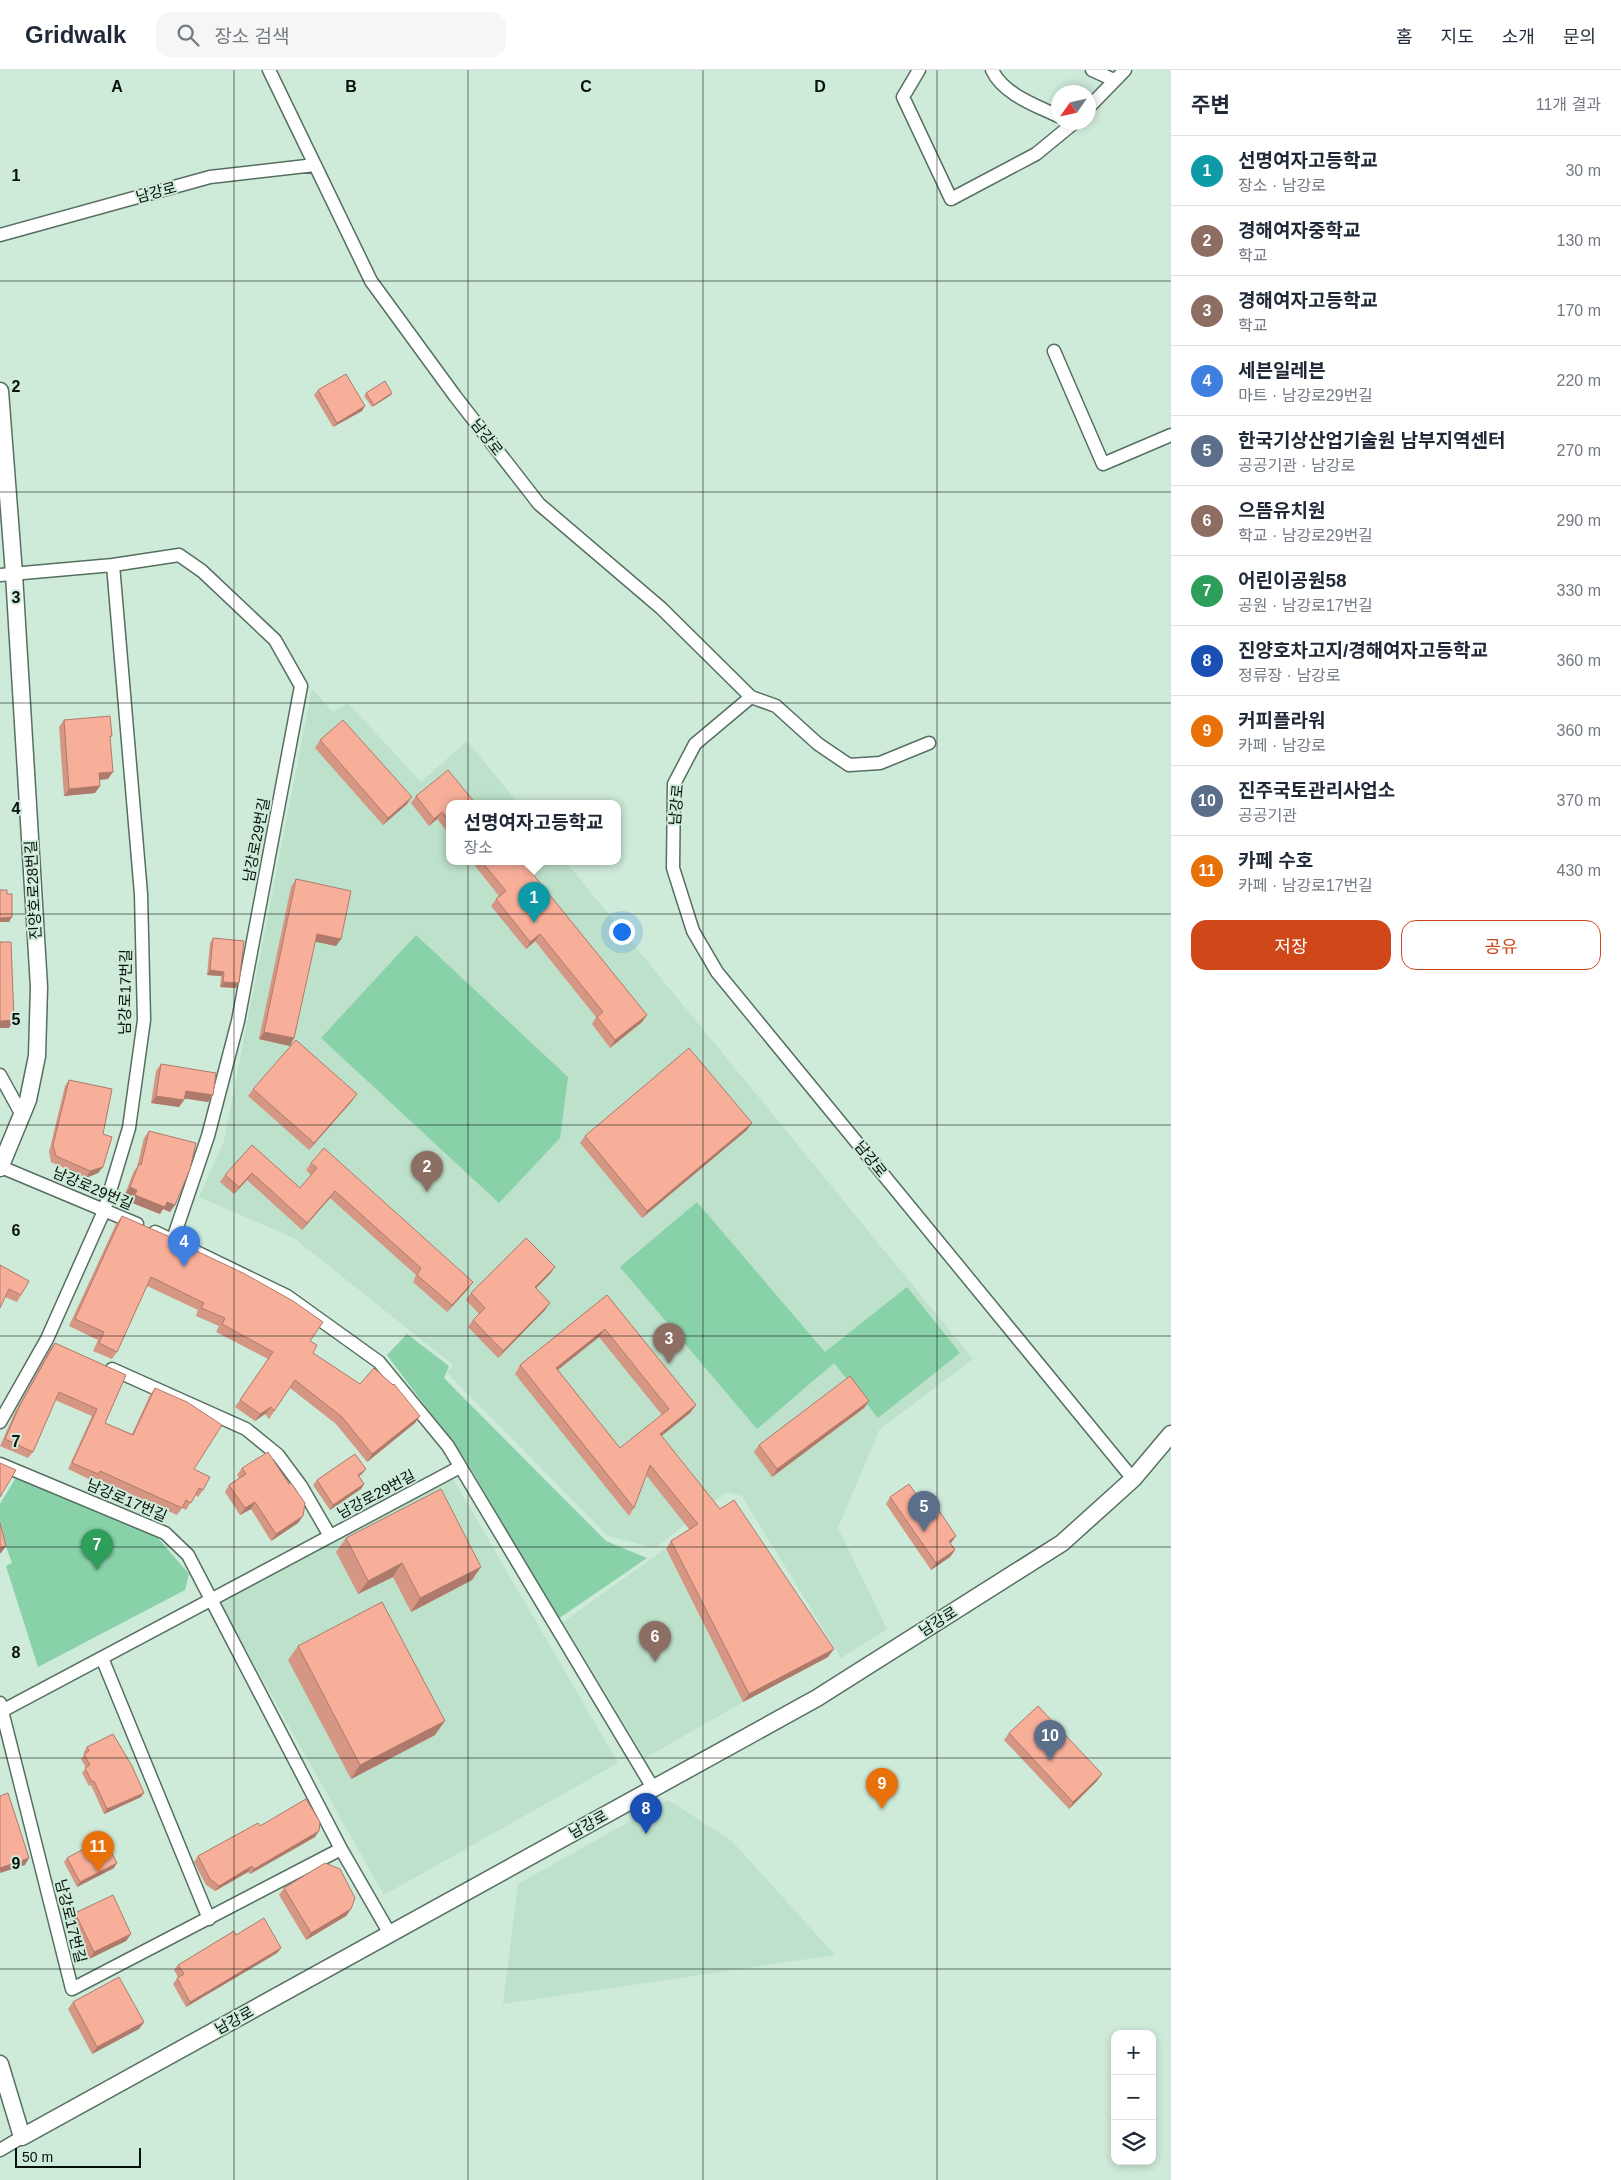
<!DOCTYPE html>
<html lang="ko">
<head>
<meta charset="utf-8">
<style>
  :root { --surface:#fff; --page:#f6f6f7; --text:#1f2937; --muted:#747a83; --line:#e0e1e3; --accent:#d0481a }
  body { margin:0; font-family:Arial,"Noto Sans KR",sans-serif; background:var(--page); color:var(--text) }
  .controls { position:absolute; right:15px; bottom:15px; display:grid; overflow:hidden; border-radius:10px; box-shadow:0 2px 8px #0003 }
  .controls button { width:45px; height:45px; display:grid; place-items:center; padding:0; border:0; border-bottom:1px solid var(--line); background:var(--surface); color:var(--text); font:25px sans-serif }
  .compass { position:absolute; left:1051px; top:15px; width:45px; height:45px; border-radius:50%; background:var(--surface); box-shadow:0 2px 8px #0003; rotate:236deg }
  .scale { position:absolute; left:15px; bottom:12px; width:126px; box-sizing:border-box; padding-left:5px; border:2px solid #06100a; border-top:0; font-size:14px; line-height:18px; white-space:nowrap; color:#06100a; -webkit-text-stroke:4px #ceead9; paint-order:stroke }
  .you { position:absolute; left:621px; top:861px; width:18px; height:18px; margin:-12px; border:4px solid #fff; border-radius:50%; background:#1a73e8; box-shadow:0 0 0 8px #1a73e833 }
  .badge { display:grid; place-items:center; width:32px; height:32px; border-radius:50%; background:var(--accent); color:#fff; font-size:16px; font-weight:700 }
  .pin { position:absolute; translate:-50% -41px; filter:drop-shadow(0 1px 2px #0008) }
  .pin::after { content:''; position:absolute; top:26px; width:18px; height:15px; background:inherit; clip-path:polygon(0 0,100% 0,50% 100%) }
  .popup { position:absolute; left:446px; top:730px; width:175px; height:65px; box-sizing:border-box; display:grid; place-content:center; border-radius:10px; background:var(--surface); filter:drop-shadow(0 1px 4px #0005); font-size:16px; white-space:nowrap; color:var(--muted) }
  .popup b { font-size:19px; color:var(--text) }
  .popup::after { content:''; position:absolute; left:50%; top:100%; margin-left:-10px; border:10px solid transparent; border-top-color:var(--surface) }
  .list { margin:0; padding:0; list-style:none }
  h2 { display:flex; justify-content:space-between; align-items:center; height:65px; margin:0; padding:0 20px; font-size:21px }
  h2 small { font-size:16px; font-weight:400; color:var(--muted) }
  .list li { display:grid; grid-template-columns:32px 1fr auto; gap:15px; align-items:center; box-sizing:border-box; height:70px; padding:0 20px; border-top:1px solid var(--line) }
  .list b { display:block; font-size:19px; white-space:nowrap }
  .list p { margin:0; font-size:16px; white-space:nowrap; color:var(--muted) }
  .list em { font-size:16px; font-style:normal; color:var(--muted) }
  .actions { display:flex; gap:10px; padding:15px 20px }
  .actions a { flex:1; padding:11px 0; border:1px solid var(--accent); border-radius:15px; text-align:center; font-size:18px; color:var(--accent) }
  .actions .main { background:var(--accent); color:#fff }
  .icon { flex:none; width:28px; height:28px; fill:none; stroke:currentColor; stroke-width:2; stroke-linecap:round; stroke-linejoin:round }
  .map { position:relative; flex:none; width:1171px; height:2110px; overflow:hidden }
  header { display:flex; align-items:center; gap:30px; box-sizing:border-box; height:70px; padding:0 25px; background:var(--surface); border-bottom:1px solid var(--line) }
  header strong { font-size:24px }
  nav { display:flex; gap:28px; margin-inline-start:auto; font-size:18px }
  .search { width:350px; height:45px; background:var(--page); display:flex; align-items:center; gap:12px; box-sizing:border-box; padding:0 18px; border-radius:15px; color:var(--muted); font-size:19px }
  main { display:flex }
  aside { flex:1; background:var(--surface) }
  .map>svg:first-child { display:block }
  .built { fill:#bee1cb }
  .green { fill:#89d1a9 }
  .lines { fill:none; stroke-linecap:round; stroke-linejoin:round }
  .minor-casing { stroke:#566f60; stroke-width:15 }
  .tertiary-casing { stroke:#566f60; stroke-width:19 }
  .minor { stroke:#fff; stroke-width:12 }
  .tertiary { stroke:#fff; stroke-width:16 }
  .wall { fill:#d59684; fill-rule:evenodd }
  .shaded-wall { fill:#ae7a6b }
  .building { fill:#f8af99; stroke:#ae7a6b; fill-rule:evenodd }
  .grid { fill:none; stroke:#06100a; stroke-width:1; stroke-opacity:0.55 }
  .labels { text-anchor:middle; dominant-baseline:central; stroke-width:4; stroke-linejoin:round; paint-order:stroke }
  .street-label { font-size:15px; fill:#06100a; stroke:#ceead9 }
  .grid-label { font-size:16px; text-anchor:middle; font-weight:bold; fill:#06100a; stroke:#ceead9; stroke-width:4; stroke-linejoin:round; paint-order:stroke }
</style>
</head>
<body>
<header>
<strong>Gridwalk</strong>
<div class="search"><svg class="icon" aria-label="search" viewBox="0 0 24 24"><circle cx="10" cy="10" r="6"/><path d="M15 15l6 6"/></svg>장소 검색</div>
<nav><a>홈</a><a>지도</a><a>소개</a><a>문의</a></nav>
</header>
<main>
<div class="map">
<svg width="1171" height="2110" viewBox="0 0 1171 2110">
  <rect width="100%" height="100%" fill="#ceead9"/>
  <path class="built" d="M312,619L333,642L348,633L421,712L467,671L519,734H450V792H566L973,1289L879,1360L838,1458L887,1559L841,1588L742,1426L726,1422L655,1478L608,1466L447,1303L453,1295L294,1168L199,1127L224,1071Z
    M452,1407L618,1693L384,1825L219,1532Z
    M665,1479L743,1632L645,1688L563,1552Z
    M668,1730L732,1771L835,1885L503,1934L518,1814Z"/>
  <path class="green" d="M416,865L568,1007L560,1068L499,1133L321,968Z
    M697,1132L825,1282L907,1217L960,1283L878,1348L834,1293L757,1359L620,1197Z
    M407,1264L449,1296L444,1308L606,1471L647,1488L558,1549L467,1392L387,1285Z
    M17,1406L158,1468L189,1504L185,1520L38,1597L6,1496L12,1493L0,1460V1434Z"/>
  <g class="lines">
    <g class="minor-casing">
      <path id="minor" d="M269,0L315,95
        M919,0L903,27L951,129L1036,84L1075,52
        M992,0C1003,24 1035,35 1058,46
        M1092,0L1114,10
        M1088,38L1125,0
        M0,165L210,107L315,95L371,211L455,326L539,434L661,538L751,627L695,674L674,714L673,798L693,861L717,902L1133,1409
        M1054,281L1103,394L1171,365
        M0,505L113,495L179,485L202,501L275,570L301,616L238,951L208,1066L173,1169
        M751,627L776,636L818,674L849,695L880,693L929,673
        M0,1005L22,1045
        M1,1097L137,1154
        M155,1162L287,1226L379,1292L448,1376L653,1718
        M112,1299L246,1359L278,1385L301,1416L330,1466
        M0,1352L47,1269L104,1141L129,1058L144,950L141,824L113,495
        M0,1394L165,1463L188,1485L341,1779L390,1864
        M102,1588L209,1849
        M0,1633L72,1919L341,1779
        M2,1641L460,1397
        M0,2080L22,2067"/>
    </g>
    <g class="tertiary-casing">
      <path id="tertiary" d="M0,321L14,504L39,917L37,986L28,1030L0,1098
        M0,1994L22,2067L817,1628L1062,1473L1133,1409L1171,1364"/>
    </g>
    <use href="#minor" class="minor"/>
    <use href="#tertiary" class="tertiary"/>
  </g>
  <path class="wall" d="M318,320L365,336L362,341L333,357L314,325Z
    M366,323L391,325L372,337L364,326Z
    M64,650L112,666L110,668L108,709L100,710V716L95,723L64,726L59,657Z
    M320,670L407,734L383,755L315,678Z
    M416,726L450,734V765L437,749L429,756L411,733Z
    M472,792H523L647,945L642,952L610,978L592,954L596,947L535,871L526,879L491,836L496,829L499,826Z
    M296,809L341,869L336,876L315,871L294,968L290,976L259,969L291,817Z
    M213,868L236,918L220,917L221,906L207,905L210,873Z
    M161,994L213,1025L208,1032L184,1028V1030L179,1037L151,1033L156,1001Z
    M69,1010L103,1064V1097L98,1103L86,1108L51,1092L49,1082L65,1016Z
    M253,1019L352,1031L309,1080L248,1026Z
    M747,1060L642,1148L580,1073L585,1066Z
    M149,1061L170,1142L163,1139L160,1144L130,1132L132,1127L125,1124L134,1101L137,1097L144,1068Z
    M252,1075L300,1118L311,1105L306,1100L311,1093L468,1219L447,1242L413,1212L416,1205L330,1128L302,1160L247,1110L234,1124L220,1112L225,1105Z
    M122,1146L169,1168L310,1271L313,1283L360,1314L420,1346L415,1353L367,1392L336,1354L290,1318L269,1349L265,1344L255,1351L235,1337L268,1289L216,1262L219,1256L196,1246L198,1240L147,1216L117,1282L112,1289L93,1281L98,1270L69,1256L116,1154Z
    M0,1195L21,1225L17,1232L5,1227Z
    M555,1197L550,1204L536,1218L550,1233L545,1240L498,1288L468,1257L473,1250L479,1244L466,1230L471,1223Z
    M607,1225L696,1335L690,1343L661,1366L828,1587L743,1632L666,1479L671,1471L689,1459L646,1405L634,1438L629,1446L515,1304L520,1295ZM599,1267L662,1345L620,1378L558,1300Z
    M55,1273L126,1305L105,1353L132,1364L150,1325L155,1318L194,1399L203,1420L198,1427L195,1425L186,1440L182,1438L177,1445L95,1408L93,1411L68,1399L92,1346L55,1330L33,1382L28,1388L0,1376L15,1342L50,1279Z
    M869,1331L864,1338L772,1407L754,1382L759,1375Z
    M242,1398L303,1446L298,1453L271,1471L251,1439L240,1445L225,1422L229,1415L239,1408L237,1405Z
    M362,1404L359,1406L364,1414L361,1419L330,1440L313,1415L317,1410Z
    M890,1427L930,1444L955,1480L950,1487L931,1500L886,1434Z
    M346,1468L472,1510L411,1542L393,1507L358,1524L336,1482Z
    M298,1576L435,1665L351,1709L288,1590Z
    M1009,1663L1102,1704L1097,1711L1069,1739L1004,1670Z
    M87,1677L141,1727L104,1744L91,1715L89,1716L82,1703L86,1698L81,1689L85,1684L84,1682Z
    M260,1756L315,1767L250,1804L248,1802L215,1821L206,1815L194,1792L198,1786Z
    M67,1788L114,1798L77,1817L64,1792Z
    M284,1818L351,1839L346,1846L306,1870L279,1825Z
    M75,1843L131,1864L126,1871L89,1889L70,1850Z
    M236,1865L281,1878L277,1883L186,1937L173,1914L178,1907L174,1900L178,1895Z
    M73,1932L144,1952L139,1959L92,1984L68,1939Z"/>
  <path class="shaded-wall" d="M392,323L391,325L372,337L374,335Z
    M365,336L362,341L333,357L337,353Z
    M113,702L108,709L94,710L99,703Z
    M100,716L95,723L64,726L69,719Z
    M412,727L407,734L383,755L388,748Z
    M442,742L437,749L429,756L434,749Z
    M12,847L9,852H0V848Z
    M317,864L341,869L336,876L312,871Z
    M540,864L535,871L526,879L530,872Z
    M210,900L224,902L221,906L207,905Z
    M223,912L239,913L236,918L220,917Z
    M647,945L642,952L610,978L615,970Z
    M14,950L9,958H0V951Z
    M264,962L294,968L290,976L259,969Z
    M186,1021L213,1025L208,1032L181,1028Z
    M357,1024L352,1031L309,1080L314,1073Z
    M156,1026L184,1030L179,1037L151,1033Z
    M752,1053L747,1060L642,1148L647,1141Z
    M103,1097L98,1103L86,1108L90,1101Z
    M252,1103L247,1110L234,1124L239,1117Z
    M130,1117L137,1120L132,1127L125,1124Z
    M335,1121L330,1128L302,1160L307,1153Z
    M135,1125L167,1132L175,1135L170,1142L163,1139L160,1144L130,1132Z
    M555,1197L550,1204L530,1224L535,1217Z
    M473,1212L468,1219L447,1242L452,1235Z
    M550,1233L545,1240L498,1288L503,1281Z
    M605,1259L599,1267L550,1306L556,1298Z
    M869,1331L864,1338L772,1407L777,1399Z
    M696,1335L690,1343L654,1372L660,1364Z
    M271,1337L265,1344L255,1351L260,1344Z
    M420,1346L415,1353L367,1392L372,1384Z
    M366,1399L362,1404L354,1409L358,1405Z
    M364,1414L361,1419L330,1440L333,1435Z
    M255,1432L251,1439L240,1445L245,1438Z
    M303,1446L298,1453L271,1471L276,1464Z
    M956,1466L951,1473L949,1471Z
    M6,1476L1,1483H0V1478Z
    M955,1480L950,1487L931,1500L936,1493Z
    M402,1493L393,1507L358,1524L368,1511Z
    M481,1497L472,1510L411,1542L420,1528Z
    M834,1579L828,1587L743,1632L749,1624Z
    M445,1651L435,1665L351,1709L360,1695Z
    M1102,1704L1097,1711L1069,1739L1073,1732Z
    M144,1723L141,1727L104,1744L107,1739Z
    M319,1761L315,1767L250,1804L254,1799Z
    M29,1788L25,1795L0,1803V1798Z
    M117,1793L114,1798L77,1817L80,1812Z
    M252,1796L248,1802L215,1821L219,1816Z
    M351,1839L346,1846L306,1870L311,1863Z
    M131,1864L126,1871L89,1889L94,1882Z
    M281,1878L277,1883L186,1937L190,1932Z
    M144,1952L139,1959L92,1984L97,1977Z"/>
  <path class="building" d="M346,304L365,336L337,353L318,320Z
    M385,311L392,323L374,335L366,323Z
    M110,646L112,666H110L113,702L99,703L100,716L69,719L64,650Z
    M343,650L412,727L388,748L320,670Z
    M448,700L476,734H450V752L442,742L434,749L416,726Z
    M482,792H523L647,945L615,970L597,947L603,942L540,864L530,872L496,829L506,821Z
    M296,809L351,821L341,869L317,864L294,968L264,962Z
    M0,820H7V824H12V847L0,848Z
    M213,868L244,871L239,913L223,912L224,902L210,900Z
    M0,872H11L14,950L0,951Z
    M296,970L357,1024L314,1073L253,1019Z
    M689,978L752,1053L647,1141L585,1066Z
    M161,994L216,1003L213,1025L186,1021L184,1030L156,1026Z
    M69,1010L112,1019L103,1064L112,1067L103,1097L90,1101L56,1086L53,1075Z
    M149,1061L196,1073L190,1099L175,1135L167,1132L165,1137L135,1125L137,1120L130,1117L139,1094L141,1095Z
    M252,1075L300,1118L317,1098L311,1093L324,1078L473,1212L452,1235L417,1205L421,1198L335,1121L307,1153L252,1103L239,1117L225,1105Z
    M122,1146L170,1167L169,1168L243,1203L293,1231L323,1252L310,1271L317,1275L313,1283L360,1314L374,1298L393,1315L394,1314L420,1346L372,1384L342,1347L295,1310L274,1341L271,1337L260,1344L240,1330L273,1282L222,1254L225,1248L201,1238L204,1233L151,1207L117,1282L99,1273L104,1262L75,1249Z
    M526,1168L555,1197L535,1217L550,1233L503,1281L473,1250L485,1238L471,1223Z
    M0,1195L29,1211L21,1225L9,1219L0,1238Z
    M607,1225L696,1335L660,1364L720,1439L734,1430L834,1579L749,1624L671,1471L698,1454L650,1395L634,1438L520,1295ZM605,1259L669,1339L620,1378L556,1298Z
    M55,1273L126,1305L105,1353L133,1365L155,1318L187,1332L222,1355L194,1399L210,1407L203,1420L199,1418L191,1433L186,1430L182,1438L100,1401L98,1404L72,1393L97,1339L59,1322L33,1382L5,1369L20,1335Z
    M850,1306L869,1331L777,1399L759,1375Z
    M268,1382L289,1414L291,1413L305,1433L303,1446L276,1464L255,1432L245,1438L229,1415L246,1404L242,1398Z
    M355,1384L366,1399L358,1405L364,1414L333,1435L317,1410Z
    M0,1393L16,1400L0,1427Z
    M909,1414L930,1444L938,1439L956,1466L949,1471L955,1480L936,1493L890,1427Z
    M441,1419L481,1497L420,1528L402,1493L368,1511L346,1468Z
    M0,1453L6,1476L0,1478Z
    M382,1532L445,1651L360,1695L298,1576Z
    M1038,1636L1102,1704L1073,1732L1009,1663Z
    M113,1664L132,1696L144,1723L107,1739L94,1711L92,1712L85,1698L90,1695L84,1684L89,1681L87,1677Z
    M8,1723L29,1788L0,1798V1726Z
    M306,1729L320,1752L319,1761L254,1799L252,1796L219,1816L210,1809L198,1786L258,1753L260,1756Z
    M104,1768L117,1793L80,1812L67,1788Z
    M325,1793L340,1799L355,1828L351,1839L311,1863L284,1818Z
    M113,1825L131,1864L94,1882L75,1843Z
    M264,1848L281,1878L190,1932L177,1908L184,1904L178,1895L234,1861L236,1865Z
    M119,1907L144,1952L97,1977L73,1932Z"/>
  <path class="grid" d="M234,0V2110M468,0V2110M703,0V2110M937,0V2110M0,211H1171M0,422H1171M0,633H1171M0,844H1171M0,1055H1171M0,1266H1171M0,1477H1171M0,1688H1171M0,1899H1171"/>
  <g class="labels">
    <g class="street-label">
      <text transform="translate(156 122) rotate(-15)">남강로</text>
      <text transform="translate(487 367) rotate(52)">남강로</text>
      <text transform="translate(676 735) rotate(-85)">남강로</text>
      <text transform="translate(256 770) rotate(-79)">남강로29번길</text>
      <text transform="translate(33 820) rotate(-93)">진양호로28번길</text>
      <text transform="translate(125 922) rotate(-89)">남강로17번길</text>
      <text transform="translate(871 1089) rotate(51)">남강로</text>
      <text transform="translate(93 1118) rotate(23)">남강로29번길</text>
      <text transform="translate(376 1424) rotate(-28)">남강로29번길</text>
      <text transform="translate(127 1430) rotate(23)">남강로17번길</text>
      <text transform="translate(938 1551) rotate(-32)">남강로</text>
      <text transform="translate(588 1754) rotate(-29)">남강로</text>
      <text transform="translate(71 1851) rotate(76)">남강로17번길</text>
      <text transform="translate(234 1950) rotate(-29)">남강로</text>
    </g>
  </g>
  <g class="grid-label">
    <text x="117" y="22">A</text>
    <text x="351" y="22">B</text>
    <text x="586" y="22">C</text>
    <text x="820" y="22">D</text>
    <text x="16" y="111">1</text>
    <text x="16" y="322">2</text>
    <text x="16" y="533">3</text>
    <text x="16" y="744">4</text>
    <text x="16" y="955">5</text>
    <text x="16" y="1166">6</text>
    <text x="16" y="1377">7</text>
    <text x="16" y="1588">8</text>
    <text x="16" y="1799">9</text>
  </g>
</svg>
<div class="controls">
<button>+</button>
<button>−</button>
<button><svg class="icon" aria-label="layers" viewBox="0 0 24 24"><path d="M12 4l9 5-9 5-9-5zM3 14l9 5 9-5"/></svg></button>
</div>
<svg class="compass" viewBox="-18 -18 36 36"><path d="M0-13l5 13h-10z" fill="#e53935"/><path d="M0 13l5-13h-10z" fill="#747a83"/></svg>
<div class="scale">50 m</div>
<div class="you"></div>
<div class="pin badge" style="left:534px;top:853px;background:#0f9aa8">1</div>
<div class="popup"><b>선명여자고등학교</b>장소</div>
<div class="pin badge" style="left:427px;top:1122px;background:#8d6e63">2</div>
<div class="pin badge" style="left:669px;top:1294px;background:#8d6e63">3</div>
<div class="pin badge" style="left:184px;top:1197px;background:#3f7fe0">4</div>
<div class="pin badge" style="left:924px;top:1462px;background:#5c6f8a">5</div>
<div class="pin badge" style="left:655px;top:1592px;background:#8d6e63">6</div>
<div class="pin badge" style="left:97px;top:1500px;background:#2e9e5b">7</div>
<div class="pin badge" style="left:646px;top:1764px;background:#1a4fb4">8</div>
<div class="pin badge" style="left:882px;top:1739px;background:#e8710a">9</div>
<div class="pin badge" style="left:1050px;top:1691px;background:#5c6f8a">10</div>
<div class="pin badge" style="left:98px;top:1802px;background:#e8710a">11</div>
</div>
<aside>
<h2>주변<small>11개 결과</small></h2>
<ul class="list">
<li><span class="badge" style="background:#0f9aa8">1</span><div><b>선명여자고등학교</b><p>장소 · 남강로</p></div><em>30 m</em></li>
<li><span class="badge" style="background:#8d6e63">2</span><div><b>경해여자중학교</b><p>학교</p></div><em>130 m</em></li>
<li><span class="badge" style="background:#8d6e63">3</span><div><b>경해여자고등학교</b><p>학교</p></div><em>170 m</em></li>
<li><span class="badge" style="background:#3f7fe0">4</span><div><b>세븐일레븐</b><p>마트 · 남강로29번길</p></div><em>220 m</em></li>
<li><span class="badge" style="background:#5c6f8a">5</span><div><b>한국기상산업기술원 남부지역센터</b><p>공공기관 · 남강로</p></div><em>270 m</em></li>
<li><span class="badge" style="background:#8d6e63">6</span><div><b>으뜸유치원</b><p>학교 · 남강로29번길</p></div><em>290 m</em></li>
<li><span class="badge" style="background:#2e9e5b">7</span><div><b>어린이공원58</b><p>공원 · 남강로17번길</p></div><em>330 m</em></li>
<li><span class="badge" style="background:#1a4fb4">8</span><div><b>진양호차고지/경해여자고등학교</b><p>정류장 · 남강로</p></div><em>360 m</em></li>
<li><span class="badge" style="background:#e8710a">9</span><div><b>커피플라워</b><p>카페 · 남강로</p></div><em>360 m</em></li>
<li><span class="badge" style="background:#5c6f8a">10</span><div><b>진주국토관리사업소</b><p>공공기관</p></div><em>370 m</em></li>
<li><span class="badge" style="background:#e8710a">11</span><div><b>카페 수호</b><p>카페 · 남강로17번길</p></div><em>430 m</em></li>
</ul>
<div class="actions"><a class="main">저장</a><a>공유</a></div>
</aside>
</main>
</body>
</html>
